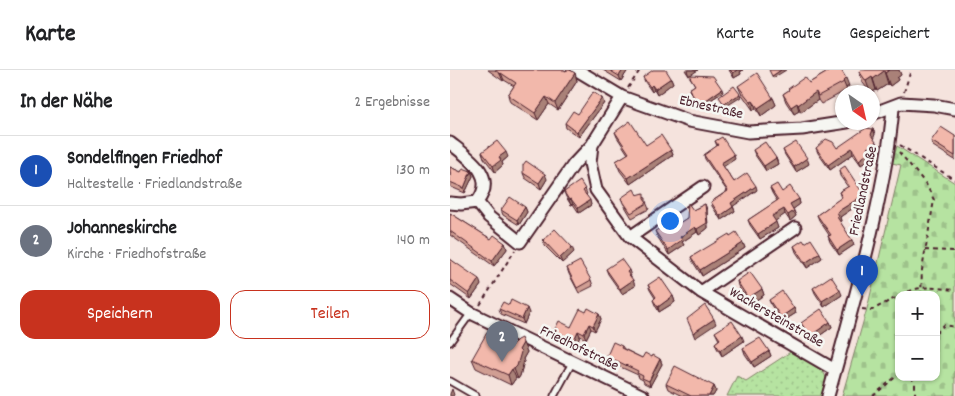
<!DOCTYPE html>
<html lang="de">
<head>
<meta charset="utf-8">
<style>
  :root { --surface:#fff; --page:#f2f2f2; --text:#202124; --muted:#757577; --line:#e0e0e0; --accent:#c8321e }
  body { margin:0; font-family:Dekko,sans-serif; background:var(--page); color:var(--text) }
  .controls { position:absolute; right:15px; bottom:15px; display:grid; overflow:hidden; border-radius:10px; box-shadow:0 1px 4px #0004 }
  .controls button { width:45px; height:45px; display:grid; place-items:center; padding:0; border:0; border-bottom:1px solid var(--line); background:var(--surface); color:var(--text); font:25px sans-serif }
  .compass { position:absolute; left:385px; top:15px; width:45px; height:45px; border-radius:50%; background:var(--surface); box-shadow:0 1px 4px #0004; rotate:146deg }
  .you { position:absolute; left:219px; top:150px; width:18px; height:18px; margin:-12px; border:4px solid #fff; border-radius:50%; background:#1a73e8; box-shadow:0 0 0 8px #1a73e833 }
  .badge { display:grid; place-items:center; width:32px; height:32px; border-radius:50%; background:var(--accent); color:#fff; font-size:16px; font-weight:700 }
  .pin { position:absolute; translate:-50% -41px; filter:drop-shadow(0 1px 2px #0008) }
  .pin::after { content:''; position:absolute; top:26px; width:18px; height:15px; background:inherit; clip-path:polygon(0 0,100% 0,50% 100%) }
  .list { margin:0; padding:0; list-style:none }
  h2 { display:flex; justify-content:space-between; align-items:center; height:65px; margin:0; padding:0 20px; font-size:21px }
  h2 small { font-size:16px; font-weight:400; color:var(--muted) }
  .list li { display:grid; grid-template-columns:32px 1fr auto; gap:15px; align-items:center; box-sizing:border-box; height:70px; padding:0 20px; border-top:1px solid var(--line) }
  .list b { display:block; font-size:19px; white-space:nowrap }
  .list p { margin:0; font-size:16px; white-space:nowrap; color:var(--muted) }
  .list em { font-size:16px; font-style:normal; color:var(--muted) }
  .actions { display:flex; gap:10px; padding:15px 20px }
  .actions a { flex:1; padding:11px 0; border:1px solid var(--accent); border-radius:15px; text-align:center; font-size:18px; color:var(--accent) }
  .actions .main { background:var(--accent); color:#fff }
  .map { position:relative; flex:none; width:505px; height:326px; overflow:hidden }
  header { display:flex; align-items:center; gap:30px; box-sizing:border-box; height:70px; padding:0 25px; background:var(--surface); border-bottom:1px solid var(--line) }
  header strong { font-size:24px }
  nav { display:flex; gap:28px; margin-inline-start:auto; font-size:18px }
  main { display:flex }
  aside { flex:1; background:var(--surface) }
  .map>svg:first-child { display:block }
  .green { fill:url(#green-dots); stroke:#808166 }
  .cemetery { fill:url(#cemetery-stones); stroke:#808166; fill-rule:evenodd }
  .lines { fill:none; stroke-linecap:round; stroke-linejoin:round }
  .lane-casing { stroke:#4a1f2b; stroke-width:9 }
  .street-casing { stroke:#4a1f2b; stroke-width:15 }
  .path { stroke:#4a1f2b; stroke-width:2; stroke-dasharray:4 4; stroke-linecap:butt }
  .lane { stroke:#f6f6f2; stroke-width:5.5 }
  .street { stroke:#f6f6f2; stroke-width:11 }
  .wall { fill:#d09e93; stroke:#4a1f2b }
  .shaded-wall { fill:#a98178; stroke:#4a1f2b }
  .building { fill:#f2b8ab; stroke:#4a1f2b }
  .labels { text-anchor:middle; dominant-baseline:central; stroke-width:5; stroke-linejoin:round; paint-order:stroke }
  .street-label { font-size:15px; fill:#4a1f2b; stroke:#f6f6f2 }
</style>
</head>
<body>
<header>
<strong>Karte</strong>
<nav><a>Karte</a><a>Route</a><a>Gespeichert</a></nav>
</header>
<main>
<aside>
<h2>In der Nähe<small>2 Ergebnisse</small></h2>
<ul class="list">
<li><span class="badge" style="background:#1a4fb4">1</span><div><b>Sondelfingen Friedhof</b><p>Haltestelle · Friedlandstraße</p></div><em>130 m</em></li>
<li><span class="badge" style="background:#6b7280">2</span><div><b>Johanneskirche</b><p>Kirche · Friedhofstraße</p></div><em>140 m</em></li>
</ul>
<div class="actions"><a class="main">Speichern</a><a>Teilen</a></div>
</aside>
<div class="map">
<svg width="505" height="326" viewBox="0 0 505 326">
  <defs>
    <pattern id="green-dots" width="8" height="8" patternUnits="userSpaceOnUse" patternTransform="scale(1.25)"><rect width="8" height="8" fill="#b6e3a1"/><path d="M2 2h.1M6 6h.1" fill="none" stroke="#9ec28b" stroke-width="1.8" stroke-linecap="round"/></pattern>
    <pattern id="cemetery-stones" width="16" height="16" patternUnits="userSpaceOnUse" patternTransform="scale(1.25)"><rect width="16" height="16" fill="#b6e3a1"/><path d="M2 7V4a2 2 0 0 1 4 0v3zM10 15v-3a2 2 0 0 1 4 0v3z" fill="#9ec28b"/></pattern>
  </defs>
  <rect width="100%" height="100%" fill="#f5e3dd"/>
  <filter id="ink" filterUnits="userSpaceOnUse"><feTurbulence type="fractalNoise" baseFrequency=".02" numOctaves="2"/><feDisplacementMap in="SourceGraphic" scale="10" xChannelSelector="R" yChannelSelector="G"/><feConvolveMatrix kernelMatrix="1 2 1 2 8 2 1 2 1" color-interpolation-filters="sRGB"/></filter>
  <g filter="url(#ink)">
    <path class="green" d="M342,281C351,286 377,298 376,310C376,315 373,321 372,326H277L287,306L296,311Z"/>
    <path class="cemetery" d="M447,76L505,113V326H392L418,235L451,95L442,93ZM449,225H486V307H449Z"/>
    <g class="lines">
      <g class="lane-casing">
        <path id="lane" d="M0,272L21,243
          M0,311L26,326
          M104,326L122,293"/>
      </g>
      <g class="street-casing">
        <path id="street" d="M127,0L172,27L239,51L298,62L352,59L397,52
          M172,27L142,75L140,93L146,120L180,167L251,222L385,300
          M422,44L451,33L484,35L505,39
          M0,73C19,88 48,106 27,132L11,134L0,133
          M27,132L39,147L70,172L124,94L142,75
          M180,167L253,117
          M251,222L345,158
          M0,229L21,243L193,326
          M378,326C394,269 410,212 423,155C432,116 440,77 443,38"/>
      </g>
      <path class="path" d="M178,18L190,0
        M454,22L461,0
        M450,75L505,110
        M449,82L476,114L484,130L472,200L471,225
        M475,180L505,181
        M451,225C471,214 483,218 505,220
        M30,235L65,180
        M412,239L422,240L449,226
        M486,263L494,255L505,257
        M449,279L447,287L449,297
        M461,307L465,313V326
        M423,326L449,304"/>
      <use href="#lane" class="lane"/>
      <use href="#street" class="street"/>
    </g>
    <path class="wall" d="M38,0H114L116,1L125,3L127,11L108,40L99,34L88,50L60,32L58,25L64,16L54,10L53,11Z
      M153,0H178L171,11Z
      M235,0H248L240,5L273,22L250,37L240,22L239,19L245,15Z
      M279,0H293L290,2L291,4L284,8Z
      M381,0L399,16L396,18L397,20L371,34L368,30L351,42L349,41L344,44L336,32L333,24L339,20L338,19L359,13Z
      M449,0L451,5L447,8L448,10L440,16L438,14L427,21L426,20L422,22H420L413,13L409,1Z
      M193,7L221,8L223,13L207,25L204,20L202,22L195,12Z
      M288,16L323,28L326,35L311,46L306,38L303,40L291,23Z
      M154,33L129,67L116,58L115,53L128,44Z
      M423,59L425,64L423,68L428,78L420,83L422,87L411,95L403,84L380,100L368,83L366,78H387Z
      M165,62L196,75L221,80L223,85L180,114L170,101L166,91L178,84L167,67Z
      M505,66V90L483,76L481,71Z
      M265,71L285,89L273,96L284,112L307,120L283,136L285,141L271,150L262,136L261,132L277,121L255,89L254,85L267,76Z
      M303,80L326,88L328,94L316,101L305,85Z
      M333,80L359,94L346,102L335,85Z
      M32,82L58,87L52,92L53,95L45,102L34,88Z
      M0,97L11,102L21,101L23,106L15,123L1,117Z
      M389,100L414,125L415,130L390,147L391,151L390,152L404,175L389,185L380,172L378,166L379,165L369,150L367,145L391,128L389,122L398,117L390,106Z
      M73,103L97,109L91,119L75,108Z
      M320,118L332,122L349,129L350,134L343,139L346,146L340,151L335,144L325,151L328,158L310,169L300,155L298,150L327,131L322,123Z
      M135,119L137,124L136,125L141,135L129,143L123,134L121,135L116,127L114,122Z
      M187,125L196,128V132L199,139L182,148L173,133L171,128Z
      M255,134L257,140L258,158L249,165L247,162L232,172L234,175L219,185L207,166L205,161L223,157L237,148L243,140Z
      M75,137L77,142L69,155L53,145L51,140Z
      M0,143L41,169L55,173L57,179L44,196L0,165Z
      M280,166L293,173L295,178L252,206L243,192L241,187Z
      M93,170L124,182L112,193L95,176Z
      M355,173L372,188L357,198L346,182L344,176Z
      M0,189L31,215L21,229L0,214Z
      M117,198L141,210L143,216L129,223L119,204Z
      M156,199L181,206H180L185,216L172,224L158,204Z
      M287,211L312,219L314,225L300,234L288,216Z
      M198,215L223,226L225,232L209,242L205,235L203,230L205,228L200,220Z
      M363,218L392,225L374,237L365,223Z
      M319,230L344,238L346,243L332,252L321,235Z
      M59,235L79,243L74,254L51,244L49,239Z
      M136,242L149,244L151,249L145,261L141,259L136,269L130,266L126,276L106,266L104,261L121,257Z
      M380,252L382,257L362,271L353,258L351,253Z
      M265,262L294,271L272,286L267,278L265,273L269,270Z
      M73,273L77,282L73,289L74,291L70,306L68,309L66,308L61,315L26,298L22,289L62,275Z
      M172,276L174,279L192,288L202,287L210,289L212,294L200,316L194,313L193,310L189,308L188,305L166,295V297L158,293L156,288Z
      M293,278L319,281L321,286L304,297L295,284Z
      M216,314L264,316L266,321L263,326H232L218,319Z"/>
    <path class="shaded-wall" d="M173,0H178L171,11L169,6Z
      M239,0H248L239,6L237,1Z
      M287,0H293L290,2L291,4L284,8L283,3Z
      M331,0H336L323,8L322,6Z
      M439,0H449L451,5L447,8L448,10L440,16L435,3Z
      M434,1L438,14L427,21L423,9Z
      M51,3L54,10L53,11L50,4Z
      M125,3L127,11L108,40L105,33Z
      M422,7L426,20L422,22H420L416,11Z
      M221,8L223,13L207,25L205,19Z
      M396,8L399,16L396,18L393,11Z
      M202,15L204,20L202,22L200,17Z
      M272,19L273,22L250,37L249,35Z
      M366,22L368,30L351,42L348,35Z
      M290,24L291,27L275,37L274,34Z
      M96,27L99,34L88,50L85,43Z
      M152,28L154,33L129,67L127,62Z
      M323,28L326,35L311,46L308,38Z
      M303,31L306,38L303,40L301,32Z
      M347,33L349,41L344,44L341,37Z
      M423,59L425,64L423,70L421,65Z
      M426,72L428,78L420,83L422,87L411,95L409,90L417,78Z
      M402,78L403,84L380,100L378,95Z
      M221,80L223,85L180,114L178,108Z
      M56,82L58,87L52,92L53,95L45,102L43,96L49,87Z
      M284,85L285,89L273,97L271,93Z
      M326,88L328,94L316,101L314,96Z
      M357,88L359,94L346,102L344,97Z
      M21,101L23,106L15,123L14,118Z
      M95,104L97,109L91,119L89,113Z
      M306,116L307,120L282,137L281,133Z
      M414,125L415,130L390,147L391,151L389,152L387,147V142Z
      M121,129L123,134L121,135L119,130Z
      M349,129L350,134L342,140L340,134Z
      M140,130L141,135L129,143L128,138Z
      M255,134L257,140L258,158L249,165L247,159Z
      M75,137L77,142L69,155L67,150Z
      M283,137L285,141L271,150L270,146Z
      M334,139L335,144L324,152L322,146Z
      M344,141L346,146L340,151L338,145Z
      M326,152L328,158L310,169L308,164Z
      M245,157L247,162L232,172L234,175L219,185L218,180L230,167Z
      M402,170L404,175L389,185L387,180Z
      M55,173L57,179L44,196L42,191Z
      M293,173L295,178L252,206L250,200Z
      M122,177L124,182L112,193L110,188Z
      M370,183L372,188L357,198L355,193Z
      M179,200L181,206L179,207L177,202Z
      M29,209L31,215L21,229L19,224Z
      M183,210L185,216L172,224L170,219Z
      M312,219L314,225L300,234L298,228Z
      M390,220L392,225L374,237L372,231Z
      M223,226L225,232L209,242L208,237Z
      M77,238L79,243L74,254L72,249Z
      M344,238L346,243L332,252L331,247Z
      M149,244L151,249L145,261L143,256Z
      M264,249L266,254L245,268L243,263Z
      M380,252L382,257L362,271L360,266Z
      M139,254L141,259L136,269L134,264Z
      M128,261L130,266L126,276L124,270Z
      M292,266L294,271L272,286L270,280Z
      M73,273L77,282L73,289L74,291L70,306L68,309L64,299L69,280Z
      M319,281L321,286L304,297L302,292Z
      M210,289L212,294L200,316L199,311Z
      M62,299L66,308L61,315L58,305Z
      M264,316L266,321L263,326H259Z
      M2,319L4,325L3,326H0V324Z"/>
    <path class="building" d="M45,0H114L116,1L117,0H120L125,3L105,33L96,27L85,43L58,25L66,13L51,3L50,4Z
      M159,0H173L169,6Z
      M203,0H216L221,8L205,19L202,15L200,17L193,7Z
      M280,0H287L283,3Z
      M319,0H331L322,6Z
      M381,0H391L396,8L393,11L394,12L368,26L366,22L348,35L347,33L341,37L333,24L339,20L338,19L355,7L359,13Z
      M410,0H439L435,3L434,1L423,9L422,7L416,11L409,1Z
      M307,3L323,28L308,38L303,31L301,32L288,16Z
      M239,5L263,6L272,19L249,35L239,19L245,15Z
      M284,16L290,24L274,34L269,27Z
      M143,22L152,28L127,62L115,53L123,41L128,44Z
      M180,51L196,75L211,65L221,80L178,108L168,96L166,91L179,83L165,62Z
      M491,57L505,66V86L481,71Z
      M416,58L423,59L421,65L426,72L417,78L420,82L409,90L402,78L378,95L366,78L376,69L383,72L387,78Z
      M272,67L284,85L271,93L284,112L297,103L306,116L281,133L283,137L270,146L261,132L278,121L254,85L268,75L265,71Z
      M47,71L56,82L49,87L51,90L43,96L32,82Z
      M315,72L326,88L314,96L303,80Z
      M346,72L357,88L344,97L333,80Z
      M76,91L95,104L89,113L73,103V95Z
      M395,96L414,125L387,142L389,146L387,147L402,170L387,180L378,166L381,165L367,145L392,127L389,122L399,116L389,100Z
      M0,97L11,102L13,98L21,101L14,118L0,112V108L2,103L0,102Z
      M130,111L135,119L133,121L140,130L128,138L121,129L119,130L114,122Z
      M327,114L332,122L340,116L349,129L340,134L344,141L338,145L334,139L322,146L326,152L308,164L298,150L328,130L320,118Z
      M184,119L187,125L194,123V129L197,133L181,143L171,128Z
      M60,127L75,137L67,150L51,140Z
      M238,133L243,140L255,134L257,153L247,159L245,157L230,167L232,170L218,180L205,161L220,153L223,157L237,148Z
      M0,143L41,169L44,165L55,173L42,191L0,161Z
      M105,159L122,177L110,188L93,170Z
      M286,162L293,173L250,200L241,187L279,164L280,166Z
      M361,169L370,183L355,193L344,176L353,170L355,173Z
      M0,189L29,209L19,224L0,210Z
      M171,189L179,200L177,202L183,210L170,219L156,199Z
      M130,191L141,210L127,218L117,198Z
      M300,202L312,219L298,228L287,211Z
      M381,206L390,220L372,231L363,218Z
      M210,207L223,226L208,237L203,230L206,227L198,215Z
      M332,221L344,238L331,247L319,230Z
      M61,230L77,238L72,249L49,239L53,232L59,235Z
      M255,235L264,249L243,263L237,249Z
      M138,238L149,244L143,256L139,254L134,264L128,261L124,270L104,261L109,251L121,257L130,239L136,242Z
      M371,239L380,252L360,266L351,253Z
      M282,251L292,266L270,280L265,273L270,269L265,262Z
      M39,259L62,275L67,270L71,268L73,273L69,280L71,282L67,296L64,299H62L58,305L22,289Z
      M310,268L319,281L302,292L293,278Z
      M163,272L172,276L171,278L192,288L195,283L202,287L203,285L210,289L199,311L192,308L193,306L187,303L188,301L165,290L164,292L156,288Z
      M225,296L264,316L259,326H241L216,314Z"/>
  </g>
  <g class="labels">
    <g class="street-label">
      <text transform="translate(261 38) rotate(13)">Ebnestraße</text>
      <text transform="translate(414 121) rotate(-78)">Friedlandstraße</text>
      <text transform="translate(326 248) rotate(30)">Wackersteinstraße</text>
      <text transform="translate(129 279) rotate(26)">Friedhofstraße</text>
    </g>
  </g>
</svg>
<div class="controls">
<button>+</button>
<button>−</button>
</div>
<svg class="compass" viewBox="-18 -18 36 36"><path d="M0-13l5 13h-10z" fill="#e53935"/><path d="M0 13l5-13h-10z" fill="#757577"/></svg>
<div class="you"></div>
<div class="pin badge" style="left:412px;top:226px;background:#1a4fb4">1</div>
<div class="pin badge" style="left:52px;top:292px;background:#6b7280">2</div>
</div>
</main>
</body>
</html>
